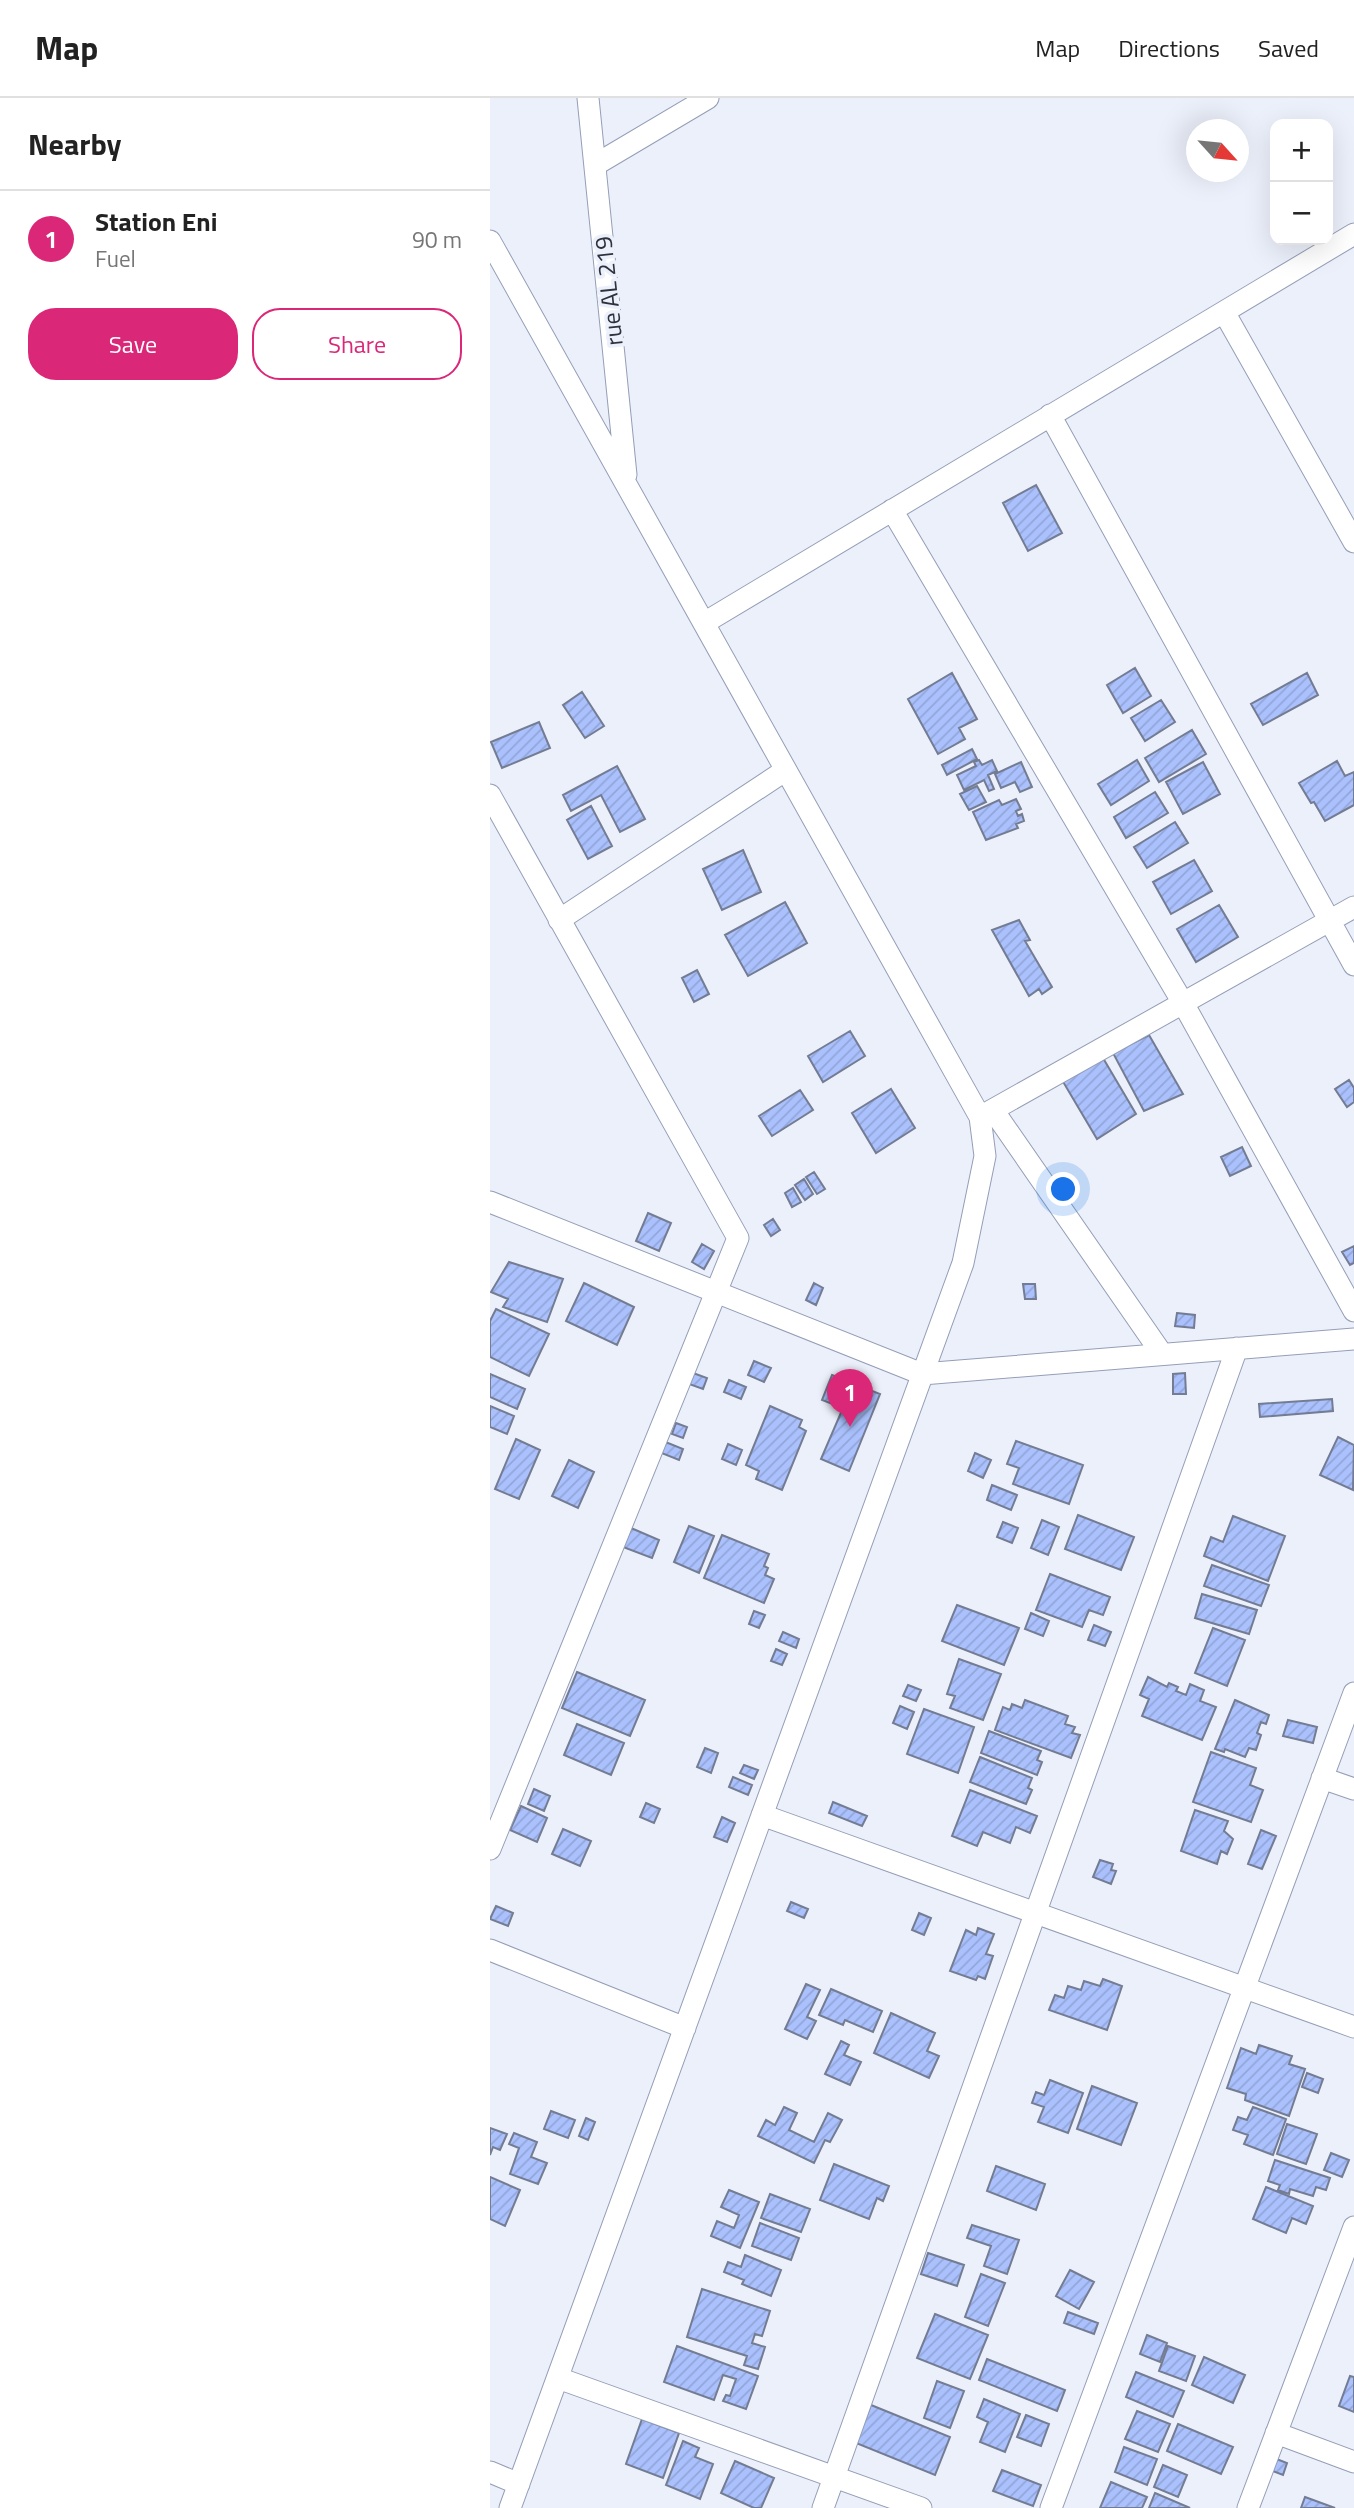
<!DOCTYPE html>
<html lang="en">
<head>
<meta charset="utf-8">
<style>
  :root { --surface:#fff; --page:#f2f2f2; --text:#222; --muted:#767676; --line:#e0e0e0; --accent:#db2777 }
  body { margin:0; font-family:"Titillium Web",sans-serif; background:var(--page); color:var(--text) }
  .controls { position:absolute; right:21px; top:21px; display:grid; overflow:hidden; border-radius:14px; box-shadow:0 7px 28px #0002 }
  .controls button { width:63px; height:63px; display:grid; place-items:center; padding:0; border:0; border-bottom:2px solid var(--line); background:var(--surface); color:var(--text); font:35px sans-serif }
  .compass { position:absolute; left:696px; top:21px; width:63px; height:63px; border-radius:50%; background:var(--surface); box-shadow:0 7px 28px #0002; rotate:117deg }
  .you { position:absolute; left:574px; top:1092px; width:24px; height:24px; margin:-18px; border:5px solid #fff; border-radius:50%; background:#1a73e8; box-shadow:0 0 0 10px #1a73e833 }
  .badge { display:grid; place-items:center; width:46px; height:46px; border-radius:50%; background:var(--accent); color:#fff; font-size:23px; font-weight:700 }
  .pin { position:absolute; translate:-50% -58px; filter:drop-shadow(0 2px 4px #0008) }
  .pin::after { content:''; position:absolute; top:37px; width:24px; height:21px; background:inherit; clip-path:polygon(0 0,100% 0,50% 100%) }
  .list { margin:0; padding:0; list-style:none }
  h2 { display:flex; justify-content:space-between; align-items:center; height:91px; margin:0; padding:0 28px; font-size:30px }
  h2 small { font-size:23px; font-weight:400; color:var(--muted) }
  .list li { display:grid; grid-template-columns:46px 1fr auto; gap:21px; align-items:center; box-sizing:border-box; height:98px; padding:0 28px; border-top:2px solid var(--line) }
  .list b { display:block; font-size:26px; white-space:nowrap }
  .list p { margin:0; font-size:23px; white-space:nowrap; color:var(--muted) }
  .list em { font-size:23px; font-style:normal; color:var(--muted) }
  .actions { display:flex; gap:14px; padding:21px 28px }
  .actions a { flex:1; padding:16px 0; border:2px solid var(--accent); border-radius:28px; text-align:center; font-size:24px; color:var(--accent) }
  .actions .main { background:var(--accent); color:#fff }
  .map { position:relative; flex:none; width:864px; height:2410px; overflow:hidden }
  header { display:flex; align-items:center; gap:42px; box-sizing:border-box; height:98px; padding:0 35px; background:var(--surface); border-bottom:2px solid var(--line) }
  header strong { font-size:33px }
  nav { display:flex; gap:38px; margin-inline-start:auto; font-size:24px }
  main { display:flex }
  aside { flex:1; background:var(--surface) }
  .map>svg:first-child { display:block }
  .building { fill:url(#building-hatch); stroke:#737c93; stroke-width:2 }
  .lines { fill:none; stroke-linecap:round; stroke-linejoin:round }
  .street-casing { stroke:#949eb6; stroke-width:23 }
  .street { stroke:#fff; stroke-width:21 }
  .labels { text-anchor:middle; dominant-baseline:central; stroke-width:7; stroke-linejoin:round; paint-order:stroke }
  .street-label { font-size:24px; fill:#2e323c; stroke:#ecf0fb }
</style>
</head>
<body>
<header>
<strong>Map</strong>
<nav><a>Map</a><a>Directions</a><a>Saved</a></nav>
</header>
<main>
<aside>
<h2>Nearby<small></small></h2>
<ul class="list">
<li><span class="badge">1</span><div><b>Station Eni</b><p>Fuel</p></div><em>90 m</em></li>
</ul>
<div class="actions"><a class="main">Save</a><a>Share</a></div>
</aside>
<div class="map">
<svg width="864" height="2410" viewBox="0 0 864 2410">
  <defs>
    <pattern id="building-hatch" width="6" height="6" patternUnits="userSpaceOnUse" patternTransform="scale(1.75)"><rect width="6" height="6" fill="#aac1fd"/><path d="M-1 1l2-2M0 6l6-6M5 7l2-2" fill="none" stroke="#93a6da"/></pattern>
  </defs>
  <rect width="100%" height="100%" fill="#ecf0fb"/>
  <path class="building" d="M546,387L572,435L538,453L513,405Z
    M645,570L661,598L633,615L617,587Z
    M462,575L487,621L469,630L475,641L448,656L418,601Z
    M817,575L828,597L773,627L761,606Z
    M92,594L114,628L95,640L73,607Z
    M671,602L685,624L655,643L641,620Z
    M49,624L60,650L12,670L1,644Z
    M702,632L716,656L669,684L655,660Z
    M482,651L487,661L457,677L452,667Z
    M489,662L492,667L502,662L507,673L498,677L504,691L499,693L494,682L474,692L467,677L486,668L484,664Z
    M647,662L659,683L621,707L608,686Z
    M847,663L855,678L864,674V707L835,723L824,704L821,705L809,685Z
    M531,664L542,689L530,694L525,684L511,690L505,676Z
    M713,664L730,696L693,716L676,684Z
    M127,668L155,721L130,734L111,697L81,713L73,697Z
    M487,688L496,704L479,712L470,696Z
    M665,694L678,715L636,740L624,719Z
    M526,701L531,711L526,713L528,718L532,716L534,723L526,726L528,730L496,742L483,714L509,702L512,707Z
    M101,708L122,748L98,761L77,722Z
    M685,724L698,745L657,770L644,749Z
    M253,752L271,794L232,812L213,771Z
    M704,762L722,793L681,816L663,784Z
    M295,804L317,845L258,878L235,837Z
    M729,807L748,839L706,864L687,831Z
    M529,822L540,842L535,843L562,889L552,896L549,891L539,898L502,832Z
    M207,872L219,896L204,904L192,880Z
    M360,933L375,958L333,984L318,958Z
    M659,937L693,996L654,1013L623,955Z
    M613,960L646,1016L607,1041L572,982Z
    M859,982L864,990V1004L857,1009L845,991Z
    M401,991L425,1030L386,1055L362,1015Z
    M310,992L323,1012L282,1038L269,1018Z
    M752,1049L761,1068L740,1078L731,1059Z
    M324,1074L335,1091L327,1096L316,1079Z
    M314,1081L323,1096L315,1102L305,1087Z
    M303,1090L311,1104L302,1109L295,1095Z
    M158,1115L181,1125L169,1153L146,1143Z
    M283,1121L290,1132L281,1138L274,1127Z
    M212,1146L224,1153L214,1171L202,1164Z
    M864,1148V1165L860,1167L852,1154Z
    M19,1164L73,1181L57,1224L13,1209L18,1201L1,1194Z
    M94,1185L144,1209L127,1247L76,1223Z
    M324,1185L333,1190L326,1207L316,1202Z
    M533,1186H545L546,1201H535Z
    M6,1211L59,1236L39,1278L0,1259V1223Z
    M687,1215L705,1217L704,1230L685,1228Z
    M264,1263L281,1270L274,1284L258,1277Z
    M203,1275L217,1280L213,1291L199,1286Z
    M695,1275L696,1296H683V1276Z
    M0,1276L35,1291L27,1311L0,1299Z
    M342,1277L390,1296L359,1373L331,1361L353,1310L332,1302Z
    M239,1282L256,1289L251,1301L234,1294Z
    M842,1301L843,1313L770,1319L769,1306Z
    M0,1308L24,1318L17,1336L0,1329Z
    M280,1308L312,1322L309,1329L316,1333L292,1392L266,1381L269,1373L256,1367Z
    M186,1325L197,1329L193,1340L182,1336Z
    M848,1339L864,1347L863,1392L830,1377Z
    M26,1341L50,1352L29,1401L5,1391Z
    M173,1343L193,1351L189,1362L169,1354Z
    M526,1343L593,1367L579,1406L523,1386L529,1370L517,1366Z
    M238,1346L252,1352L246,1367L232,1361Z
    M485,1355L501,1362L493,1380L478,1373Z
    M79,1362L104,1374L88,1410L62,1398Z
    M502,1387L527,1397L521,1412L497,1402Z
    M588,1417L644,1439L631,1472L575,1451Z
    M743,1418L795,1438L778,1483L714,1458L721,1439L733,1444Z
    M552,1422L569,1429L558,1457L541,1450Z
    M513,1424L528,1430L522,1445L507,1439Z
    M199,1428L224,1438L209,1475L184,1464Z
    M141,1430L169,1442L162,1460L133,1449Z
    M232,1437L279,1456L274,1468L278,1470L275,1477L284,1481L274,1505L214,1480Z
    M722,1467L779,1487L771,1508L714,1488Z
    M560,1476L620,1499L613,1517L599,1512L592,1529L546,1512Z
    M712,1496L767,1512L759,1536L705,1520Z
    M467,1507L529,1530L514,1567L452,1543Z
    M264,1513L275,1517L269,1530L259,1526Z
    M541,1515L559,1523L553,1538L535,1531Z
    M604,1527L621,1534L615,1548L598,1542Z
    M723,1530L755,1542L737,1588L705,1575Z
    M293,1534L309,1541L306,1550L289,1543Z
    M286,1551L297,1556L292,1567L281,1563Z
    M469,1561L511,1576L493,1622L460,1610L465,1598L457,1596Z
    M87,1574L155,1602L140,1638L72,1610Z
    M658,1579L677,1589L679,1585L688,1589L686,1593L696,1597L700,1586L714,1592L710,1603L726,1609L712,1642L652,1618L659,1601L650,1597Z
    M418,1587L431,1592L426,1603L413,1598Z
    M535,1602L578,1618L575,1626L585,1629L582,1635L590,1637L581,1660L505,1632L513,1609L520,1612L522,1606L532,1610Z
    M745,1602L779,1617L776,1626L771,1624L767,1635L771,1637L766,1652L759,1650L755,1659L735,1651L734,1654L725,1651Z
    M410,1608L424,1614L417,1631L403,1625Z
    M434,1611L484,1629L468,1675L417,1656Z
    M798,1622L827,1629L823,1645L793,1638Z
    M87,1626L134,1645L121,1677L74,1657Z
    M499,1633L551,1653L547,1662L552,1664L547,1677L491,1655Z
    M215,1650L228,1655L221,1675L207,1669Z
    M721,1654L766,1670L760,1687L773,1692L761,1724L703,1704Z
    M490,1659L542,1680L538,1690L542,1692L536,1706L480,1684Z
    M254,1667L268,1672L264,1681L250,1675Z
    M243,1679L262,1687L258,1697L239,1689Z
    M44,1691L60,1698L54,1713L38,1706Z
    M480,1692L547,1718L540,1735L526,1729L520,1745L493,1734L487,1748L462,1738Z
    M343,1704L377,1718L372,1728L339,1715Z
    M156,1705L170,1711L164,1725L150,1719Z
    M31,1708L57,1720L47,1744L20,1732Z
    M705,1712L738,1723L734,1733L743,1741L737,1756L731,1753L727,1766L691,1753Z
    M232,1719L245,1725L237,1744L224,1739Z
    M73,1731L101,1743L90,1768L62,1756Z
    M771,1732L786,1738L772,1771L758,1766Z
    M610,1762L623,1766L621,1772L626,1773L621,1786L603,1779Z
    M301,1804L318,1811L314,1820L297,1813Z
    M6,1808L23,1815L18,1828L0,1821Z
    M429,1815L441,1820L434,1837L422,1832Z
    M488,1830L504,1836L496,1856L503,1858L495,1881L488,1878L486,1882L460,1873L476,1832L486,1837Z
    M613,1881L632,1888L617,1932L559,1912L565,1897L574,1900L578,1888L591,1892L594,1883L610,1888Z
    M316,1886L330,1892L317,1919L326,1923L317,1941L295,1931Z
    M341,1891L392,1913L383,1934L355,1922L353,1927L329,1917Z
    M401,1915L445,1935L437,1953L449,1958L439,1980L384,1955Z
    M351,1943L359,1947L354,1957L371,1964L360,1987L335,1976Z
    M769,1947L802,1958L799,1966L815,1971L799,2018L755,2002L756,1996L737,1990L751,1950L766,1956Z
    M817,1975L833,1981L828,1995L812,1989Z
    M560,1982L593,1995L578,2035L548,2024L554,2009L542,2005L546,1994L554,1997Z
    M602,1988L647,2005L631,2047L587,2031Z
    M294,2009L307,2015L299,2032L324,2044L338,2015L352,2022L340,2044L335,2042L324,2065L268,2038L276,2022L285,2027Z
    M763,2009L796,2021L783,2057L754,2046L758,2037L743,2032L748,2019L757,2022Z
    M61,2013L85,2022L78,2040L54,2031Z
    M96,2020L105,2024L98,2042L89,2038Z
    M797,2026L827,2036L816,2066L787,2056Z
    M0,2030L17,2036L10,2052L3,2049L0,2057Z
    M24,2035L47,2044L41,2059L57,2065L48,2086L20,2076L29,2050L19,2046Z
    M841,2055L859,2062L852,2079L834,2072Z
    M785,2062L840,2080L836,2092L826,2089L823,2098L800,2091L799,2096L788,2092L790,2087L778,2083Z
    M344,2066L399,2088L393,2103L387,2100L379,2121L330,2102Z
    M506,2068L555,2086L546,2112L497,2093Z
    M0,2079L30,2092L15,2128L0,2121Z
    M776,2089L823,2108L816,2126L802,2120L796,2135L763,2121Z
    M239,2092L269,2104L250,2150L221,2138L227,2123L244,2130L249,2117L231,2109Z
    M280,2096L320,2111L311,2134L271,2120Z
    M270,2125L309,2140L301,2162L262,2148Z
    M482,2127L529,2142L517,2176L494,2168L501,2148L477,2140Z
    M438,2155L474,2167L467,2188L431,2176Z
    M255,2157L291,2172L281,2198L252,2186L254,2182L234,2174L238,2164L251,2169Z
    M580,2172L604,2184L589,2211L566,2198Z
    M491,2176L515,2185L498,2228L475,2219Z
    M212,2191L280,2213L272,2238L265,2236L262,2245L275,2249L268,2271L254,2267L257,2258L197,2239Z
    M578,2214L608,2225L604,2236L574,2225Z
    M445,2216L498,2237L480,2281L427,2260Z
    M657,2237L677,2245L670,2264L650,2256Z
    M187,2248L268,2278L256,2311L233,2303L236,2297L240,2298L246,2281L233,2277L224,2302L174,2284Z
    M678,2248L705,2258L696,2283L669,2273Z
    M714,2259L755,2277L743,2305L702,2287Z
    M497,2261L575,2292L567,2313L489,2282Z
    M646,2274L694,2293L683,2319L636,2299Z
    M860,2278L864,2279V2314L849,2308Z
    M447,2283L474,2293L460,2330L434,2320Z
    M494,2301L530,2316L515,2354L490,2344L498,2324L487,2319Z
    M381,2307L460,2339L445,2377L366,2345Z
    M647,2313L680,2326L668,2354L635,2341Z
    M536,2317L559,2326L551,2348L527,2339Z
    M152,2321L189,2335L173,2380L136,2366Z
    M688,2326L743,2349L731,2376L677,2353Z
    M193,2343L209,2350L205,2359L223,2366L210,2401L176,2387Z
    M634,2349L667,2361L657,2387L625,2374Z
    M784,2360L797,2365L793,2377L780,2372Z
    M245,2363L284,2380L271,2410H264L231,2395Z
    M673,2367L697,2377L688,2399L664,2389Z
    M512,2372L551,2387L543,2408L503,2393Z
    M621,2384L657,2399L652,2410H610Z
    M665,2395L700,2410H659Z
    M815,2399L845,2410H811Z"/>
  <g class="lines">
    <g class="street-casing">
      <path id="street" d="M98,0L136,377
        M105,67L218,0
        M0,143L490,1019L495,1058L473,1165L20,2410
        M734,214L864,444
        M560,317L864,867
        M402,412L693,905L864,1213
        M214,525L864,136
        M0,697L248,1140L0,1751
        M69,822L296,672
        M503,1012L672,1256
        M490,1019L864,809
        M0,1104L432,1276L864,1241
        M832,1680L864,1691
        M272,1717L864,1929
        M0,1852L195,1930
        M68,2280L431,2410
        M786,2335L864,2364
        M0,2374L29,2386
        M333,2410L747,1250
        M561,2410L864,1595
        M758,2410L864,2129"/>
    </g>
    <use href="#street" class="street"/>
  </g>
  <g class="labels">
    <g class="street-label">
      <text transform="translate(118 193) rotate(-96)">rue AL 219</text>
    </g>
  </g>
</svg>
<div class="controls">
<button>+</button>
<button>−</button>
</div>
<svg class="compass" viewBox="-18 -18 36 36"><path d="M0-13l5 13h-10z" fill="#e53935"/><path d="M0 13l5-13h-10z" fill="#767676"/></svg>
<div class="you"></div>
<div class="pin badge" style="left:360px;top:1329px">1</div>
</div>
</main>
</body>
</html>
